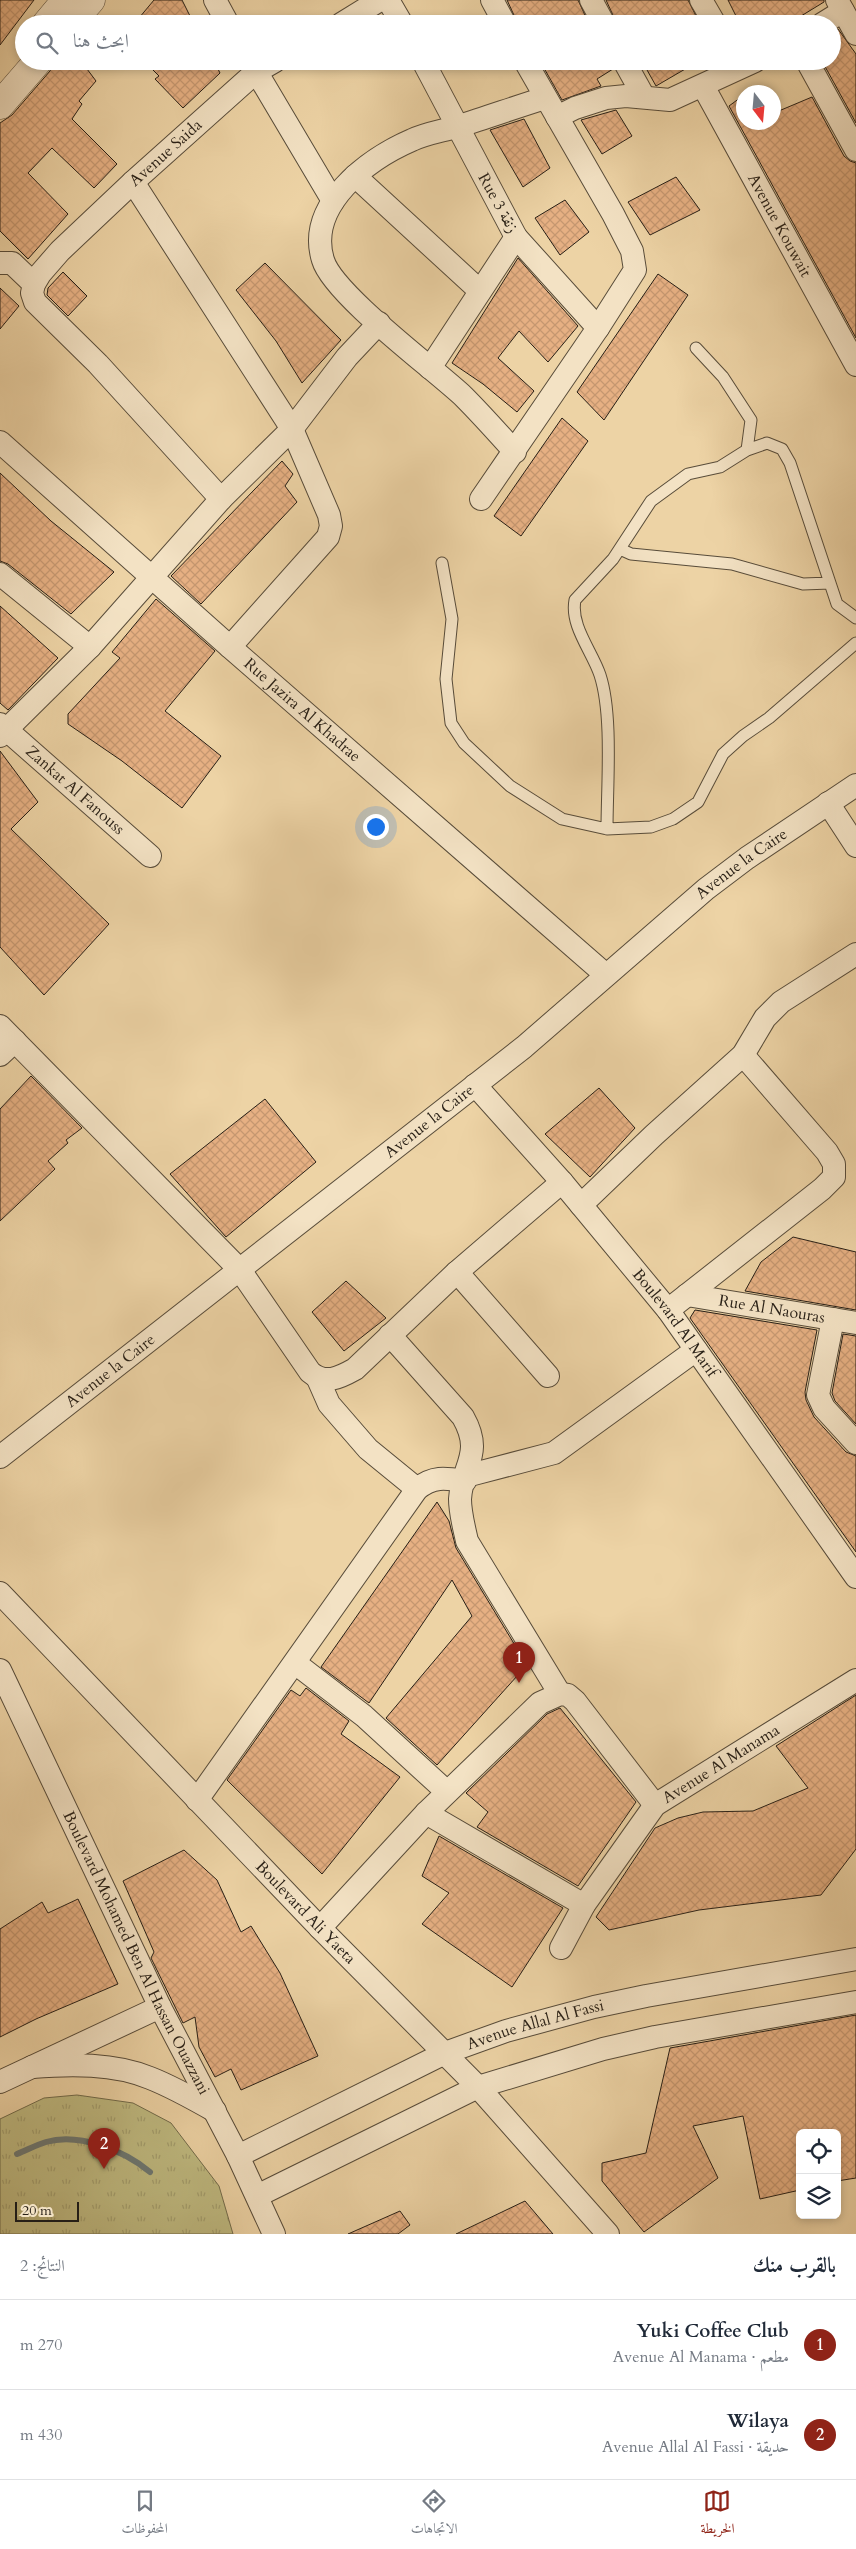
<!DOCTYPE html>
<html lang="ar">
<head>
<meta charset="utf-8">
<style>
  :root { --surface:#fff; --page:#f2f2f3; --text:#1f2937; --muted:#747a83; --line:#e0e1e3; --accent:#8f2418 }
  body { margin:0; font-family:Cardo,Amiri,serif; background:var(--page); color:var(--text); direction:rtl }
  .controls { position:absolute; right:15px; bottom:15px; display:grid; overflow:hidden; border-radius:8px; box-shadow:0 2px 8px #0003 }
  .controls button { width:45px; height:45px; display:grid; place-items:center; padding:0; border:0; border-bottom:1px solid var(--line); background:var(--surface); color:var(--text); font:25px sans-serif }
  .compass { position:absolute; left:736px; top:85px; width:45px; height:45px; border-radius:50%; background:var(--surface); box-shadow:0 2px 8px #0003; rotate:164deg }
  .scale { position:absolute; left:15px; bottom:12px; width:64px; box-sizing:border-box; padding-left:5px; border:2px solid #271f16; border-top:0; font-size:14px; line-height:18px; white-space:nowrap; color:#271f16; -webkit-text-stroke:4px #f3e2c4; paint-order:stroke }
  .you { position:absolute; left:375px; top:826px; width:18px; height:18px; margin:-12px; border:4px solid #fff; border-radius:50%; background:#1a73e8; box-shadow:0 0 0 8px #1a73e833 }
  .badge { display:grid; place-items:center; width:32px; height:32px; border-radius:50%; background:var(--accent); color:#fff; font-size:16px; font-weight:700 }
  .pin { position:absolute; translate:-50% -41px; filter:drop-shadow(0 1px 2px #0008) }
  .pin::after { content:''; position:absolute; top:26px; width:18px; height:15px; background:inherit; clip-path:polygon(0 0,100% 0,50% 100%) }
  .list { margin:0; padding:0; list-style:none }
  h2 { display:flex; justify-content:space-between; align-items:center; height:65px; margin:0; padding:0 20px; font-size:21px }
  h2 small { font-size:16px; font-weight:400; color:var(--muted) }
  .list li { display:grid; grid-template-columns:32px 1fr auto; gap:15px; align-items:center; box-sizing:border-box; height:90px; padding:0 20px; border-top:1px solid var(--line) }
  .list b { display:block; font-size:19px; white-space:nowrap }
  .list p { margin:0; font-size:16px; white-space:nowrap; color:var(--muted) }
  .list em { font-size:16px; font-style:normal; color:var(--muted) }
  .icon { flex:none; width:28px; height:28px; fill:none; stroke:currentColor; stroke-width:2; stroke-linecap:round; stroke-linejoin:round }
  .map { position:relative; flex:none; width:856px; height:2234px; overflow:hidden; direction:ltr }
  .search { position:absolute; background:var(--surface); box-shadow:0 2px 8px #0003; left:15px; right:15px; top:15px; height:55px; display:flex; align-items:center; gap:12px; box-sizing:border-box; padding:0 18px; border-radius:28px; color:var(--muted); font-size:19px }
  .sheet { height:245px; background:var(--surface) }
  nav { display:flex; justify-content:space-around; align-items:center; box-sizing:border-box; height:70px; border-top:1px solid var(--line); background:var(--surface); font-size:14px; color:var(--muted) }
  nav a { display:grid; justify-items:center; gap:2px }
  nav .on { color:var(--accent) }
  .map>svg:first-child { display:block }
  .park { fill:url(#park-tufts); stroke:#736c4c }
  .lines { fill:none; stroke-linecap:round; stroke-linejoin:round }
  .stream { stroke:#6e7974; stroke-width:6 }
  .building { fill:url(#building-cross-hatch); stroke:#271f16 }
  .service-casing { stroke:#584c3a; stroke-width:13 }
  .minor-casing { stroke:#584c3a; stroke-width:24 }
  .tertiary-casing { stroke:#584c3a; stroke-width:29 }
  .service { stroke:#f3e2c4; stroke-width:11 }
  .minor { stroke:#f3e2c4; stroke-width:22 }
  .tertiary { stroke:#f3e2c4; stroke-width:28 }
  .labels { text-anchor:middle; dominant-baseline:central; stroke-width:4; stroke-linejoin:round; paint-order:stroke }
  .street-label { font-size:16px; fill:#271f16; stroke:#f3e2c4 }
</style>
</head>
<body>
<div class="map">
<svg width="856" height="2234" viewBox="0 0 856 2234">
  <defs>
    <pattern id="park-tufts" width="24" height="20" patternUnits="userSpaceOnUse" patternTransform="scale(1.25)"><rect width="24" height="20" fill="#bfba81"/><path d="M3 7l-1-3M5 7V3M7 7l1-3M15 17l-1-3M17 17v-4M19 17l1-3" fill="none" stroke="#a49f6f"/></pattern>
    <pattern id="building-cross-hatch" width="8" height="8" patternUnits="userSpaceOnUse" patternTransform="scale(1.25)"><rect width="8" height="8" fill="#e6b083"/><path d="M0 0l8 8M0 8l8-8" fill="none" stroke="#c59770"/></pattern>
  </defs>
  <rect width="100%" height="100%" fill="#edd3a5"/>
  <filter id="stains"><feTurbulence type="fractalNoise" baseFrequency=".004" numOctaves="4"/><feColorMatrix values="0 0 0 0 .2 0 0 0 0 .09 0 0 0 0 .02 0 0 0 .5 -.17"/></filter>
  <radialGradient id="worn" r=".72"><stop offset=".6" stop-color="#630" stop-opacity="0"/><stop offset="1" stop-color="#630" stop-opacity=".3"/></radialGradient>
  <path class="park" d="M77,2095L133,2103L171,2123L219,2186L233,2234H0V2119L44,2098Z"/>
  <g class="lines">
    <path class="stream" d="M17,2154C27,2150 36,2145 46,2142C79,2132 125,2151 150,2172"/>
  </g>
  <path class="building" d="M0,0H34L0,45Z
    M154,0H182L194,24H134Z
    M507,0H578L589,24H518Z
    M606,0H688L700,24H617Z
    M728,0H824V2L788,24H740Z
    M838,29L856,54V123L822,61H832V33Z
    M53,61H81L96,81L79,101L82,104L72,119L117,164L94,188L52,148L28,173L68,214L28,259L0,231V123L12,115L50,71Z
    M144,61H214L220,73L183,108L155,79L159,76Z
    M540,61H611L613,69L597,79L601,86L562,100Z
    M642,61H699L656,86Z
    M744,95V122H774V113L812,97L844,156L850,161L856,163V338L729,106Z
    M616,110L632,136L602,154L581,120Z
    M524,119L550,168L523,187L490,130Z
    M676,177L700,210L650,235L628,202Z
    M565,200L589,232L560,255L535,218Z
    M518,258L578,326L548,362L519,331L498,358L534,391L517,412L483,384L452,363Z
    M265,263L341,340L302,383L276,341L236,290Z
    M63,272L87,296L68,316L47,295L48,288Z
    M658,274L688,295L604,420L577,392Z
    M0,288L19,306L0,329Z
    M562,418L588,441L521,536L494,516Z
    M282,461L293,474L285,486L297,502L201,604L171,576Z
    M0,473L51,521L114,572L71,614L8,564L0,561Z
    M156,599L215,651L165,711L221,756L182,808L122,761L68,724V714L120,658L112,652Z
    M0,606L58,658L8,710L0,703Z
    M0,751L38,802L11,829L109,924L44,995L0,947Z
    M31,1076L82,1128L66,1140L68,1143L48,1161L55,1169L0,1221V1109Z
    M599,1088L635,1128L590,1177L545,1134Z
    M265,1099L316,1162L226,1237L170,1174Z
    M793,1237L856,1252V1310L745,1291L761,1262Z
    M346,1281L386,1318L344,1351L312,1312Z
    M695,1310L817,1330L805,1392L806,1400L814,1417L846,1452L856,1456V1552L690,1318Z
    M843,1334L856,1336V1424L835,1401L832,1393Z
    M437,1502L449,1521L456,1548L527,1665L437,1765L386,1718L472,1616L452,1580L369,1703L321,1667Z
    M306,1688L349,1721L341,1734L400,1777L322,1874L227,1780L291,1690L300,1696Z
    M856,1695V1849L821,1895L699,1910L609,1930L596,1917L655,1828L678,1818L703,1812L753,1811L808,1788L776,1746Z
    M560,1708L636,1802L578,1886L477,1827L488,1812L466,1793L547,1714Z
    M439,1836L563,1908L512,1987L422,1924L449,1893L422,1876Z
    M184,1850L217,1880L241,1932L251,1926L280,1973L318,2056L241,2090L231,2069L215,2077L199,2047L195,2017L183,2023L151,1958L154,1952L123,1881Z
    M78,1899L118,1984L36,2019L0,2037V1929L42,1902L48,1913Z
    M856,2015V2178L837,2181V2133H800V2190L760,2199L743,2116L693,2126L718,2178L644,2232L602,2181V2163L646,2153L670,2048Z
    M525,2201L553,2234H456Z
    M400,2211L410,2225L398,2234H348Z"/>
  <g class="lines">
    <g class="service-casing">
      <path id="service" d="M696,348L723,377L751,420L747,450
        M620,549L631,554L732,564L803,584L830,583
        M442,563L452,619L446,679L451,723L464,743L510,786L562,819L607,829L651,827L673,819L698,802L723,754L743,736L769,718L856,643
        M607,829C607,785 613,715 600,675C592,651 570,626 575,600L613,559L651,501L688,474L720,467L747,450L767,443L782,449L790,463L837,604L856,618"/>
    </g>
    <g class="minor-casing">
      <g id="minor">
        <path d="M215,0L228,24"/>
        <path d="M388,0L402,24"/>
        <path d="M492,0L505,24"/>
        <path d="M591,0L604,24"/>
        <path d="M701,0L715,24"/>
        <path d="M837,0L856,34"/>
        <path d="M341,24L380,0"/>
        <path d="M822,24L843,11"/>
        <path d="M250,61L333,201"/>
        <path d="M423,61L516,237L598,328"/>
        <path d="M624,61L644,97"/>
        <path d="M807,61L856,150"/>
        <path id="s1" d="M703,86L856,365"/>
        <path d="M557,117L575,108L606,98L626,96L670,100L755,61"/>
        <path d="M355,176L480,291"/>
        <path d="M133,182L292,429L329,515L331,526L328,537L230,647"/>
        <path d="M0,263H12L34,284"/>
        <path d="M430,368L516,237"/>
        <path id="s2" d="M0,442L230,647L606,975"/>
        <path d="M515,452C498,433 481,414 463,396C433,368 333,294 323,260C306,205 368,159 412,140C427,133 443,131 459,126C488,117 516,107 545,98"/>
        <path id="s3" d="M221,499L98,364L35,302L32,293L34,284L40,274L60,251L133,182L256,72L275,61"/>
        <path d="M481,499L598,328L635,270L632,251L613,214L525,61"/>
        <path d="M0,574L90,647"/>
        <path id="s4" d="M0,724L150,856"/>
        <path d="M0,736L90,647L221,499L292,429L347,357L379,323"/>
        <path d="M828,803L856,846"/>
        <path d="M0,1026L240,1270L310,1372C325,1385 339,1378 355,1369L457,1272L562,1182"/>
        <path d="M0,1055L15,1041"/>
        <path id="s5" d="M475,1085L562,1182L668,1310L856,1577"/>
        <path d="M581,1205L654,1135L743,1055L765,1018L781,1002L856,954"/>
        <path d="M457,1272L548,1376"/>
        <path id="s6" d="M687,1295L856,1323"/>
        <path d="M668,1310L822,1189L834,1177V1164L827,1152L743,1055"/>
        <path d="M833,1319L818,1395L824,1408L856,1443"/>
        <path d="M390,1335L463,1417C484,1454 462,1465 460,1499C460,1513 464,1527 467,1541L560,1694"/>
        <path d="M318,1379L329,1404L368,1449L417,1489"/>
        <path id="s7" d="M0,1457L524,1047L706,889L747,858L856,785"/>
        <path d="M466,1476L554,1453L696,1350"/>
        <path id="s8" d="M0,1593L320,1928L478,2087L608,2234"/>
        <path d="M295,1663L364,1716L447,1792"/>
        <path id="s9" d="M0,1670L160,2007L238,2156L274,2234"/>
        <path d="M197,1800L417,1489C433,1476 445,1478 465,1481"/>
        <path d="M426,1813L584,1905"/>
        <path d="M320,1928L426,1813L540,1703L560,1694L568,1695L575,1701L655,1805"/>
        <path id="s10" d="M561,1948L584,1905L655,1805L856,1680"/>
        <path d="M32,2067C70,2064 114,2063 150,2078C173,2087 194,2099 215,2111"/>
        <path d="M0,2082L160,2007"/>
        <path id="s11" d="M238,2156L445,2053L506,2031L594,2007L646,1996L856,1959"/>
        <path d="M257,2196L478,2087L603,2049L655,2037L856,2002"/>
      </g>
    </g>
    <g class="tertiary-casing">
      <path id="tertiary" d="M46,24L66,0
        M70,24L91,0
        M0,105L38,61"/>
    </g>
    <use href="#service" class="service"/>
    <use href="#minor" class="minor"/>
    <use href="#tertiary" class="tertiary"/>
  </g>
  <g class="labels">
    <g class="street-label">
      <text stroke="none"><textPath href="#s3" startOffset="476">Avenue Saida</textPath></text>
      <text transform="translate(498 203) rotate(61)">Rue 3 زنقة</text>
      <text stroke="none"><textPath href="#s1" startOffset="159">Avenue Kouwait</textPath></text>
      <text stroke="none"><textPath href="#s2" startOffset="404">Rue Jazira Al Khadrae</textPath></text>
      <text stroke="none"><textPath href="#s4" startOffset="100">Zankat Al Fanouss</textPath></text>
      <text stroke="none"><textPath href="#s7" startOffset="950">Avenue la Caire</textPath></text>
      <text stroke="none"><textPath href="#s7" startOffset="545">Avenue la Caire</textPath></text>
      <text stroke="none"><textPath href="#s6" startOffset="86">Rue Al Naouras</textPath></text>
      <text stroke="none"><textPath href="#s5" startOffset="311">Boulevard Al Marif</textPath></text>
      <text stroke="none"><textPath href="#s7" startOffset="140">Avenue la Caire</textPath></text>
      <text stroke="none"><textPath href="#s10" startOffset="249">Avenue Al Manama</textPath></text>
      <text stroke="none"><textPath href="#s8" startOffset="442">Boulevard Ali Yaeta</textPath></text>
      <text stroke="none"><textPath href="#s9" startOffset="314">Boulevard Mohamed Ben Al Hassan Ouazzani</textPath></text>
      <text stroke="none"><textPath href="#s11" startOffset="326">Avenue Allal Al Fassi</textPath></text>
    </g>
  </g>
  <rect width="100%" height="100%" filter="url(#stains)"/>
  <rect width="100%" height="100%" fill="url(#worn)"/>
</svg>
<div class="controls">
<button><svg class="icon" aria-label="locate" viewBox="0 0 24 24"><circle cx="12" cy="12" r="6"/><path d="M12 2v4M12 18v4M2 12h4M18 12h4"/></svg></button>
<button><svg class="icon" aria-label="layers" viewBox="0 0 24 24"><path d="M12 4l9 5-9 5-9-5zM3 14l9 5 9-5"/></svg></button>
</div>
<svg class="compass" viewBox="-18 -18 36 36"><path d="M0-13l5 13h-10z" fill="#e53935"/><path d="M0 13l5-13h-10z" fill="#747a83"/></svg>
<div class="scale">20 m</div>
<div class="you"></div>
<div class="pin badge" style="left:519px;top:1683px">1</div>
<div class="pin badge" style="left:104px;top:2169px">2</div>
<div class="search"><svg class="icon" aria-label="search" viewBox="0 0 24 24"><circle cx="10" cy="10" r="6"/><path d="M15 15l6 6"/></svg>ابحث هنا</div>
</div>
<section class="sheet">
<h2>بالقرب منك<small>النتائج: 2</small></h2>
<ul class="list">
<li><span class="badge">1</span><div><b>Yuki Coffee Club</b><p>مطعم · Avenue Al Manama</p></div><em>270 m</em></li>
<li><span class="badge">2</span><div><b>Wilaya</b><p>حديقة · Avenue Allal Al Fassi</p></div><em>430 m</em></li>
</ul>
</section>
<nav>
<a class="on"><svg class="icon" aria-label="map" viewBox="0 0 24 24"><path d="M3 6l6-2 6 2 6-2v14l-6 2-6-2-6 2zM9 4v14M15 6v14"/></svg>الخريطة</a>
<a><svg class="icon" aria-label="directions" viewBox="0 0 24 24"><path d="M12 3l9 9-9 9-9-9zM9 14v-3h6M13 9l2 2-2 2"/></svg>الاتجاهات</a>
<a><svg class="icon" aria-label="saved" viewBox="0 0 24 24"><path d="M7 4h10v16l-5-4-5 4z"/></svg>المحفوظات</a>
</nav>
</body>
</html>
